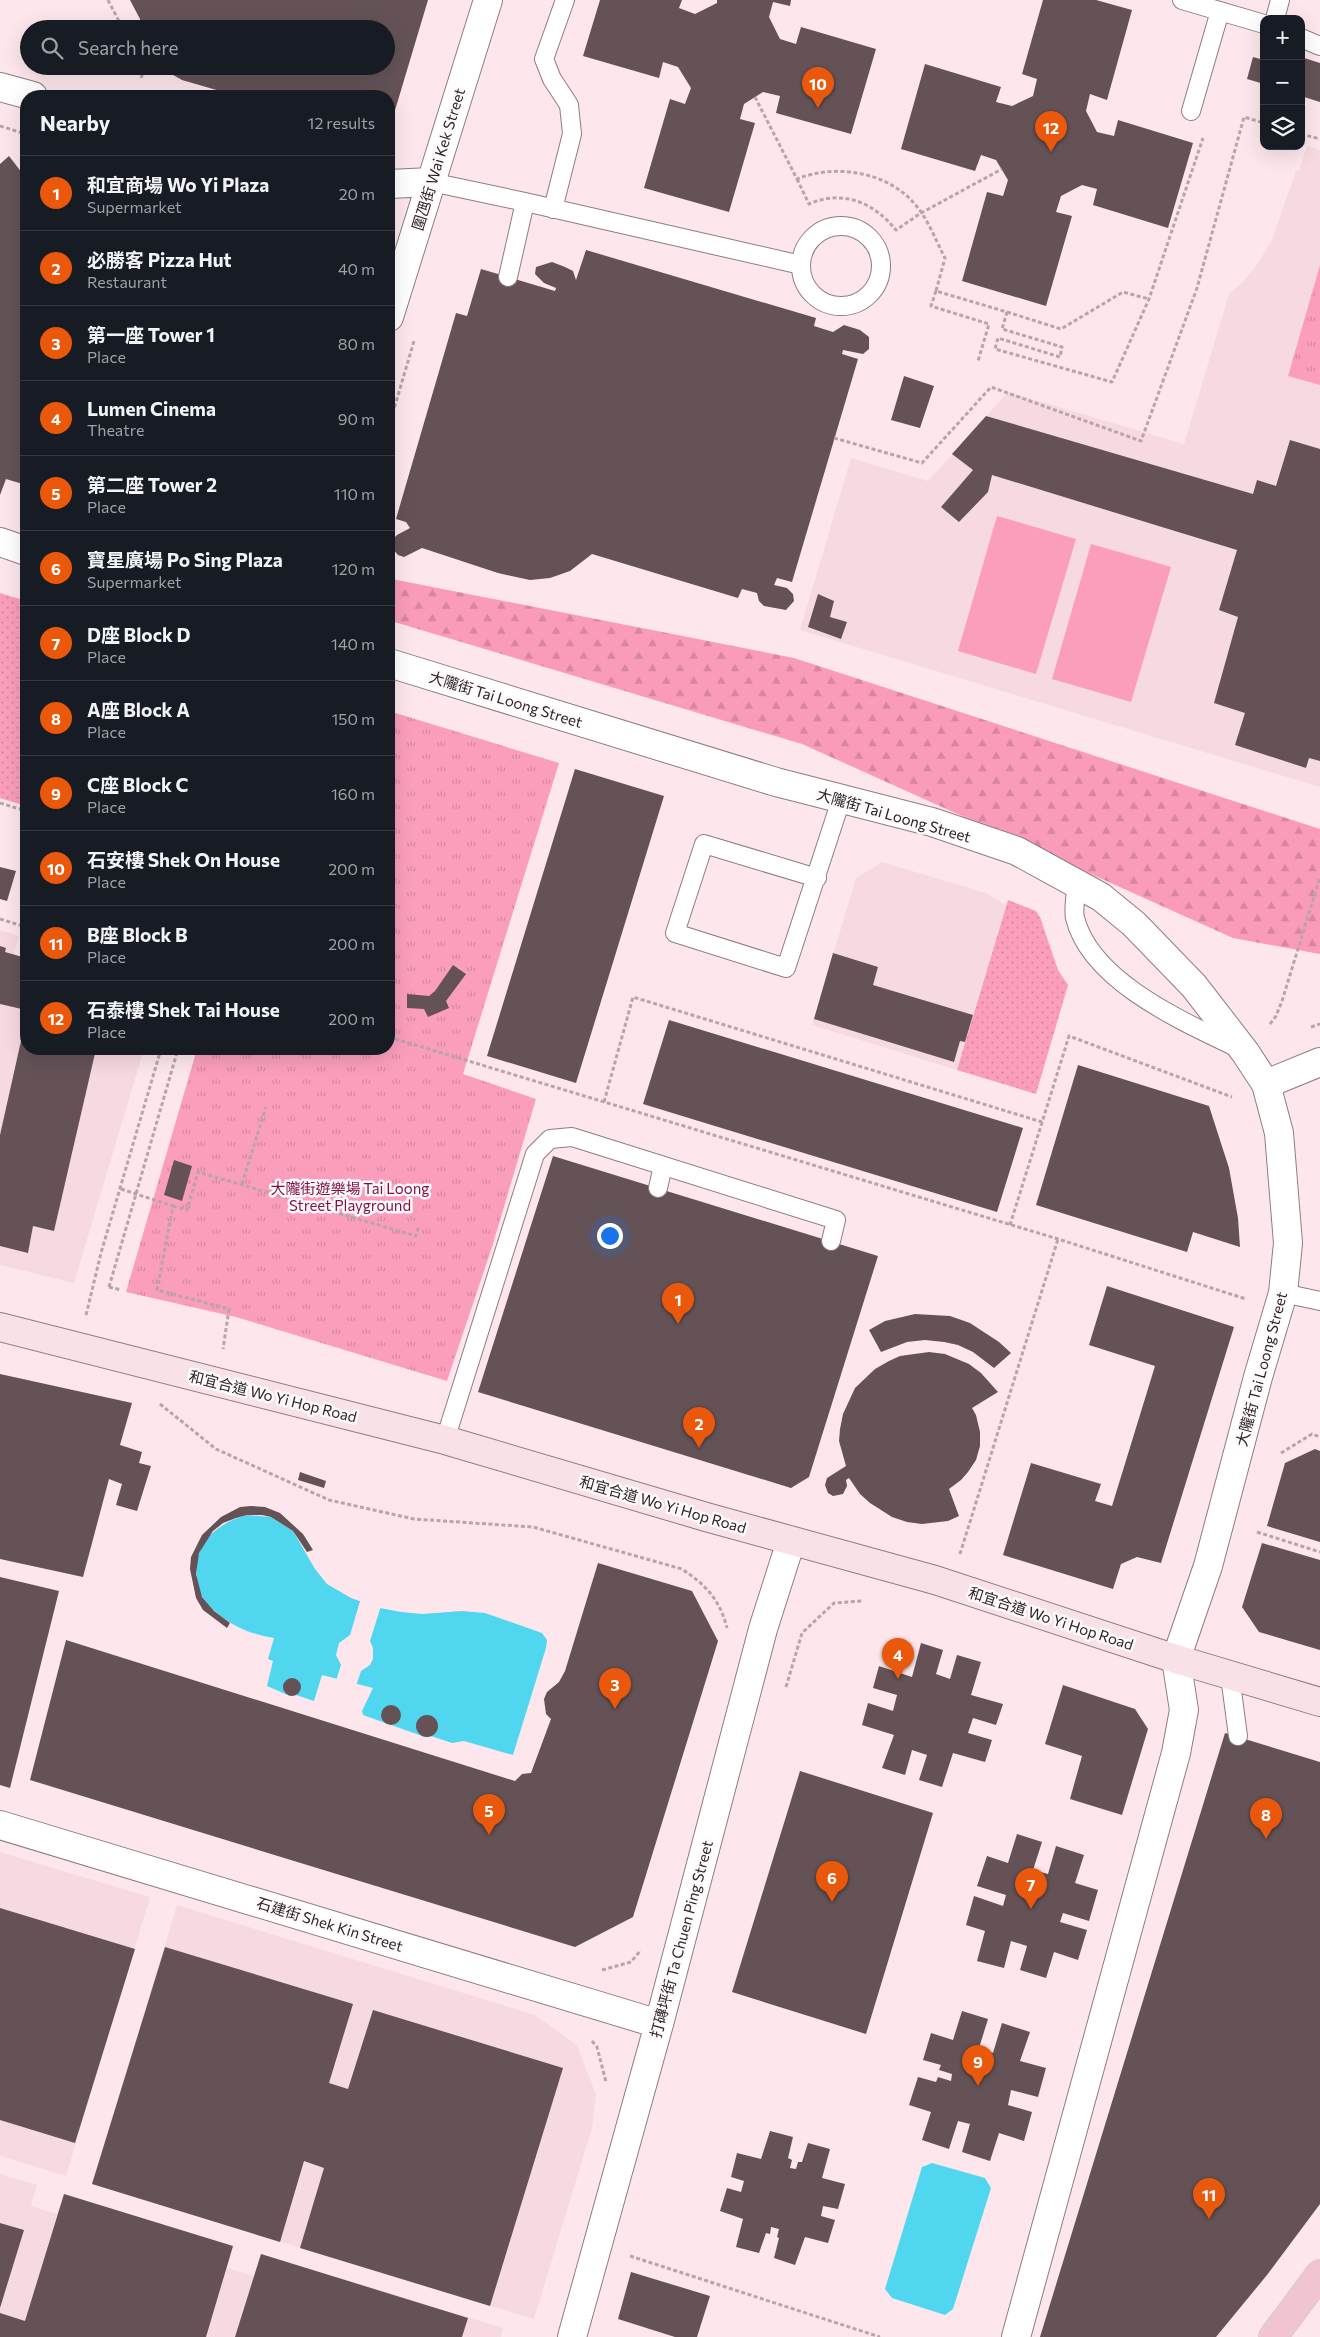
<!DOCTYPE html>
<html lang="en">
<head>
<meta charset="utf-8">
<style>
  :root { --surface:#171b24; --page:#20242c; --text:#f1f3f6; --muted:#9ea1a6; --line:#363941; --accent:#ea580c }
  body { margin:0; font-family:Commissioner,"Noto Sans TC",sans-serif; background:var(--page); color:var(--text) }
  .controls { position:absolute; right:15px; top:15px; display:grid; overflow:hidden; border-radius:10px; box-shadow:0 5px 20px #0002 }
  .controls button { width:45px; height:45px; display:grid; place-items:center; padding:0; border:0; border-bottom:1px solid var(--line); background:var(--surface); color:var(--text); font:25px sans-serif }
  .you { position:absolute; left:609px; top:1235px; width:18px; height:18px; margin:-12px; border:4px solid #fff; border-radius:50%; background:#1a73e8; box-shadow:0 0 0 8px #1a73e833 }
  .badge { display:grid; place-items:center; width:32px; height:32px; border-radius:50%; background:var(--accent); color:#fff; font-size:16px; font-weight:700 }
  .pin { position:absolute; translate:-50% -41px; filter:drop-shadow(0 1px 2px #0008) }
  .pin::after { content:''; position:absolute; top:26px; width:18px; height:15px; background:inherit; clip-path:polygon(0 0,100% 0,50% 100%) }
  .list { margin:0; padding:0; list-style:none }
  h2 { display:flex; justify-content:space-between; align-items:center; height:65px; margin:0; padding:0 20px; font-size:21px }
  h2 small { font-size:16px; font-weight:400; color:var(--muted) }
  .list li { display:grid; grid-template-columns:32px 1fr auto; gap:15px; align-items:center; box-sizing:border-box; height:75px; padding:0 20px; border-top:1px solid var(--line) }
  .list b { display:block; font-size:19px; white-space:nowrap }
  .list p { margin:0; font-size:16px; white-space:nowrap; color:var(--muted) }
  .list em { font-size:16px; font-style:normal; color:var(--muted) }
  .icon { flex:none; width:28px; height:28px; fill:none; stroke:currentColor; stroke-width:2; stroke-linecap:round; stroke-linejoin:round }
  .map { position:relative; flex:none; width:1320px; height:2337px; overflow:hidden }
  .search { position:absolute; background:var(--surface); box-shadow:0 5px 20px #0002; left:20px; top:20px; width:375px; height:55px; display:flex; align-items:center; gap:12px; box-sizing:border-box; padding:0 18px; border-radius:28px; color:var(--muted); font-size:19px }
  .panel { position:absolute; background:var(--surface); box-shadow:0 5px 20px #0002; left:20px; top:90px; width:375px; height:965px; border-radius:20px }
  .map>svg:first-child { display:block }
  .built { fill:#f7d9e1 }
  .grass { fill:#fb9ebc }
  .forest { fill:url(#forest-firs) }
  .park { fill:url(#park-tufts) }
  .garden { fill:url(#garden-dots) }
  .water { fill:#50d7ef }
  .pier { fill:#fde7ed }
  .building { fill:#645257 }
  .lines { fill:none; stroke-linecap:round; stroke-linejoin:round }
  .lane-casing { stroke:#8f7c81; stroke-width:20 }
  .street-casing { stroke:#8f7c81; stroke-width:30 }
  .secondary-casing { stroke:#8f7c81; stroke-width:30 }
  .primary-casing { stroke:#d1cfcf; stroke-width:30 }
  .path { stroke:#b7a5aa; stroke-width:3; stroke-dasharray:4 2.5; stroke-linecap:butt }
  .lane { stroke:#fff; stroke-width:18 }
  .street { stroke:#fff; stroke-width:28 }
  .secondary { stroke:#f8e2e8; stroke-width:28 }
  .primary { stroke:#f0c4d1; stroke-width:28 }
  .path-bridge { stroke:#b7a5aa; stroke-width:3; stroke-dasharray:4 2.5; stroke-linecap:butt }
  .labels { text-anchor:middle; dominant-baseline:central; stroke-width:5; stroke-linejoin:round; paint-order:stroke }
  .street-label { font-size:15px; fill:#2c2426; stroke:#fefafb }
  .park-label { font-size:15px; fill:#7f0e44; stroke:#fefafb }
</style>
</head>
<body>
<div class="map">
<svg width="1320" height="2337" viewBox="0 0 1320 2337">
  <defs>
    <pattern id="forest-firs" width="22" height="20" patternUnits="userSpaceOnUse" patternTransform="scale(1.25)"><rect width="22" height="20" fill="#fb9bba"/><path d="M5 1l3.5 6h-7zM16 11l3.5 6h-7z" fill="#d785a0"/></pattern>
    <pattern id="park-tufts" width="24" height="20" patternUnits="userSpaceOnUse" patternTransform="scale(1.25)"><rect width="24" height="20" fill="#fb9ebc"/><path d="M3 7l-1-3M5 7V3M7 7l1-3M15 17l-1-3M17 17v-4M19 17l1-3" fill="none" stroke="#d788a1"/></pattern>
    <pattern id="garden-dots" width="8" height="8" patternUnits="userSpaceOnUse" patternTransform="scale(1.25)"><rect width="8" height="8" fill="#fb9ebc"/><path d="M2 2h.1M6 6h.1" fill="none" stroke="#d788a1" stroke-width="1.8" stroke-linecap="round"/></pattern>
  </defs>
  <rect width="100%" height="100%" fill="#fde7ed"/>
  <path class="built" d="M1307,146L1320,150V265L1288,376L1320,385V787L800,630L851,458L928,481L1008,392L1184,444L1229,294L1243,282L1258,263L1272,240L1296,171H1299Z
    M882,862L986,893L1006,905L957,1070L812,1025L856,878Z
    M0,930L19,936L14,954L26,958V1049H144L74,1283L0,1265Z
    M0,1852L150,1897L66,2176L0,2156Z
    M177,1905L535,2015L577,2045L596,2095L592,2128L534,2319L92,2184Z
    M0,2174L37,2185L31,2206L57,2214L64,2194L233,2246L227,2268L254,2276L261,2254L503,2328L501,2337H0Z"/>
  <path class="grass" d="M997,516L1076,539L1036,674L958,651Z
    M1091,544L1171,567L1131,702L1052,679Z"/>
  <path class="forest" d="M392,579L794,658L1320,829V954L1233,938L802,744L391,621Z"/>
  <path class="park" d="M1320,265V385L1288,376Z
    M389,711L559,763L463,1074L536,1099L492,1247L447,1381L236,1317L126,1292L197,1049H389Z"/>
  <path class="garden" d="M0,593L26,601V806L0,798Z
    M1008,900L1036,911L1040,917L1058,970L1068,985L1036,1094L957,1070Z"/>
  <path class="water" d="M247,1515L271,1517L293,1531L315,1569L327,1584L351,1598L380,1608L401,1612L422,1614L462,1611L485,1613L542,1633L547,1640L546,1648L513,1755L464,1741L452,1743L431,1736L425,1737L363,1715L362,1711L373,1688L322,1675L314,1701L296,1695L290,1696L267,1686L273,1661L268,1659L274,1638C247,1634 219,1621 203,1598C200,1594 199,1588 198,1584C189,1548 215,1523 247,1515Z
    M932,2163L985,2178L991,2188L953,2309L945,2315L892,2298L885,2289L922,2167Z"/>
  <path class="pier" d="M361,1598L381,1606L370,1641L373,1648V1659L370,1665L361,1671L356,1686L336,1681L341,1665L336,1655L339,1643L350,1635Z"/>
  <path class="building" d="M130,0H428L393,117L389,119V96H237L182,80L159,67L155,70L154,66H386V29H142L140,19Z
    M600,0H682L679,8L695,14L717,3V0H791L790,6L773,2L769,17L780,39L796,44L801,27L876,49L851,134L776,113L780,96L763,92L744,104L740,119L755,123L729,212L644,188L670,99L685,104L691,88L678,67L663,62L659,78L583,56Z
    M1043,0H1096L1132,10L1107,100L1090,94L1086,111L1097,132L1114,136L1118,120L1193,143L1168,228L1093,205L1097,189L1082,185L1061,196L1056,212L1072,216L1046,306L962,281L987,192L1003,196L1008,180L996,160L981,155L975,171L901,149L925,64L1001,87L996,102L1012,106L1033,96L1037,79L1022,74Z
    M1253,57L1264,60V84L1247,79Z
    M1301,57L1320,63V102L1301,96Z
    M9,156L26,178V485L6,479L0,495V164Z
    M586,250L816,318L814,326L833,332L844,325L860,330L869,337V349L863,354L843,350L842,354L858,359L792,582L777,578L774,585L787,588L793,594L794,601L786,610L764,606L759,601L757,593L742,589L738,598L592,554L570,571L550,578L530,580L498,573L422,548L404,557L398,555L392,548V540L397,535L410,528L406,522L396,519L456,313L467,316L481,269L555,291L556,288L544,283L535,274L536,267L552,262L565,267L573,271L576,280Z
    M904,376L934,386L920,428L891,420Z
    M986,416L1253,494L1257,480L1276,486L1290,440L1320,449V761L1309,758L1306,768L1235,745L1245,713L1214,703L1238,617L1219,610L1237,550L992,475L988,492L959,522L941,507L973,470L952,454Z
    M818,594L834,601L830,617L847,622L841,639L808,627Z
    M575,769L664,796L576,1083L487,1056Z
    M0,867L16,871L7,901L0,899Z
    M0,946L6,948L5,952L26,958V1010L0,1004Z
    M833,953L878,967L873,985L973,1015L965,1042L960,1041L954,1062L814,1019Z
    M453,965L466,974L446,1001L449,1008L428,1017L424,1009L407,1008V994L429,996L435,991Z
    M669,1020L1023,1128L997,1212L643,1104Z
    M25,1023L26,1049H96L54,1231L33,1226L28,1253L0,1246V1135Z
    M1078,1065L1209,1106L1229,1168L1238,1218L1240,1247L1193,1232L1187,1252L1036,1205Z
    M553,1156L878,1256L809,1477L791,1488L478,1392Z
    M174,1160L192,1166L182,1201L164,1195Z
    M1107,1286L1234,1327L1161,1563L1137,1557L1121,1564L1113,1589L1003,1555L1031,1463L1101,1484L1095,1501L1112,1506L1155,1366L1089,1345Z
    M915,1314L950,1316L970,1323L999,1342L1011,1353L994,1368L973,1352L958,1345L944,1342L925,1340L907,1342L881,1352L869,1330L885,1321Z
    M929,1352L945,1354L969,1364L981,1373L998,1392L972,1408L976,1415L980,1432V1446L976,1460L968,1472L961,1480L949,1489L959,1516L948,1521L922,1524L907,1522L892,1517L870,1503L860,1494L849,1478L846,1480L847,1486L843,1494L833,1496L828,1493L825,1485L827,1478L846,1466L839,1441L840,1429L843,1414L855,1388L875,1369L889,1361L900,1356Z
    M0,1374L132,1403L120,1445L142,1452L139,1463L151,1466L137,1511L116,1505L122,1484L109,1479L83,1577L0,1559Z
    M1315,1449L1320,1451V1542L1267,1526L1285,1463Z
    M300,1472L326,1481L324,1488L298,1480Z
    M251,1506L265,1507L280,1513L303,1534L313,1550L307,1552L293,1531L271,1517L262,1515H247L236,1518L223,1523L213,1531L199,1553L196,1574L202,1597L214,1611L230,1623L227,1628L203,1610L196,1598L190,1569L191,1557L202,1535L221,1517L240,1507Z
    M1262,1543L1320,1560V1650L1259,1632L1242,1607Z
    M598,1563L692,1591L718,1641L633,1917L575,1947L30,1780L66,1640L515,1781L522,1774L531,1773L551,1719L546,1714L544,1699L547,1692L559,1682L565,1671Z
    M0,1577L59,1591L10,1788L0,1785Z
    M921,1643L943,1650L936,1674L950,1679L957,1655L981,1662L971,1695L1003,1704L996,1725L973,1718L968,1733L992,1740L985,1762L953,1753L942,1787L919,1780L927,1755L912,1750L905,1775L882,1768L894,1735L862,1725L868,1703L893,1711L897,1695L873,1688L879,1666L912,1677Z
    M283 1687a9 9 0 1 1 18 0a9 9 0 1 1-18 0Z
    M1063,1685L1135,1709L1148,1729L1122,1815L1070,1799L1082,1756L1045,1744Z
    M381 1715a10 10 0 1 1 20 0a10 10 0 1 1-20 0Z
    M416 1726a11 11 0 1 1 22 0a11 11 0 1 1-22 0Z
    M1225,1733L1320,1762V2204L1267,2275L1216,2337H1040Z
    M800,1771L933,1813L866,2034L732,1992Z
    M1017,1834L1042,1842L1033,1870L1048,1874L1056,1846L1084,1855L1075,1883L1098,1890L1089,1921L1063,1913L1060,1922L1087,1930L1078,1960L1054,1952L1046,1978L1020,1970L1027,1946L1011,1941L1004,1968L977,1961L985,1931L966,1925L974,1896L1003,1906L1006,1895L977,1886L987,1856L1008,1863Z
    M0,1908L135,1949L75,2143L0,2120Z
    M165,1947L353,2004L329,2083L348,2089L373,2010L563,2068L490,2306L300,2248L324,2168L304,2161L280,2242L92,2184Z
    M962,2011L988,2019L979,2048L993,2053L1002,2023L1030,2032L1020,2061L1046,2068L1038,2097L1011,2090L1008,2105L1032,2112L1024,2141L999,2133L990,2161L962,2152L970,2124L958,2121L949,2149L922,2140L931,2112L909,2105L918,2077L936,2082L938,2077L951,2081L952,2074L939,2070L941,2065L923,2060L931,2033L953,2040Z
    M770,2131L793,2137L788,2158L792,2160L790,2168L796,2169L798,2162H802L808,2143L830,2149L822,2178L845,2184L838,2209L823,2206L821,2216L835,2220L828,2243L805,2237L795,2265L774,2258L779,2238L777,2237L779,2229L771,2227L770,2234L766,2233L759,2253L736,2247L743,2219L720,2211L727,2188L741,2192L744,2181L731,2177L737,2153L761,2159Z
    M64,2194L233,2246L206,2337H0V2313L25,2321Z
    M0,2223L24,2230L0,2308Z
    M261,2254L468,2318L462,2337H235Z
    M631,2272L710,2296L697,2337H675L618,2319Z"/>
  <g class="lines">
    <g class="lane-casing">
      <path id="lane" d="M1182,0L1264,24
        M1275,19L1280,0
        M1301,38L1320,46
        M1191,111L1220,11
        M431,182L525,202L801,265
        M553,209L572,134L569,105L552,79L544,59L565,0
        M801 266a40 40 0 1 1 80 0a40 40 0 1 1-80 0Z
        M508,277L525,202
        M817,878L704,844L675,933L786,968L841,800
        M1077,883C1076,893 1073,908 1075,918C1091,982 1184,1022 1238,1048
        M658,1188L663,1166
        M1283,1293L1320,1301
        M445,1440L535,1154L550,1139L572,1137L836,1220L831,1241
        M1230,1676L1238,1736"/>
    </g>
    <g class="street-casing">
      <path id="street" d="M0,87L33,96
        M389,184L431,182
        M389,317L488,0
        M0,542L26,551
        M389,663L776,782L932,822L1017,851L1101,897L1134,924L1194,986L1245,1052L1266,1084L1279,1133L1288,1243L1283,1293L1258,1377L1208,1566L1176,1659L1184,1710L1176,1753L1016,2337
        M1266,1084L1320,1062
        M0,1825L659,2024
        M572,2337L659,2024L763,1629L791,1541"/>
    </g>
    <g class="secondary-casing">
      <path id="secondary" d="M0,1327L445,1440L706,1517L935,1580L1176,1659L1320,1702"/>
    </g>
    <g class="primary-casing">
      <path id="primary" d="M1273,2337L1320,2274"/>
    </g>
    <path class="path" d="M108,0L123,29
      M141,78L144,70L142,66
      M755,97L797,179C834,164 884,171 912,201C927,216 935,239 945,258L936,291L1007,312L1002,329L1062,347L1060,357L998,338L995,349L1112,382L1149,299L1203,138
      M0,126L26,134
      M1301,134L1320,139
      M797,179L809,204C844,189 874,203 896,230L921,213L1002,169
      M936,291L931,306L989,324L978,361
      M1007,312L1061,329L1123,292L1149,299
      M389,426L414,341
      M834,438L922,463L991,387L1141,441L1197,288L1244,117L1264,123
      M0,803L26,811
      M0,919L26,927
      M1270,1024L1276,1016L1282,1001L1320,877
      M1311,1027L1320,1024
      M389,1037L1058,1239L1246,1299
      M604,1102L633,997L1042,1122
      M242,1184L266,1107
      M121,1189L173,1206L157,1290L229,1309L223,1349
      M173,1206L187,1210L198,1172L416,1236L418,1228
      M1010,1225L1069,1036L1232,1097
      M109,1287L121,1290
      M86,1315L101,1253L161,1049
      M160,1404L216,1449L329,1500L414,1519L533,1527L682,1569C706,1585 720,1600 727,1628
      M1281,1453L1312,1434L1320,1437
      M1257,1532L1320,1552
      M960,1554L1058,1239
      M786,1687L802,1633L834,1603L862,1601
      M602,1970L631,1962L641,1950
      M592,2041L597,2047L606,2082
      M630,2256L880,2337"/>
    <use href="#lane" class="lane"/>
    <use href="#street" class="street"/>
    <use href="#secondary" class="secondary"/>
    <use href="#primary" class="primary"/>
    <path class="path-bridge" d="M109,1287L178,1049"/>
  </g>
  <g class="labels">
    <g class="street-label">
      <text transform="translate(438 159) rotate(-73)">圍乪街 Wai Kek Street</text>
      <text transform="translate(506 699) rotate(17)">大隴街 Tai Loong Street</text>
      <text transform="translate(894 815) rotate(16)">大隴街 Tai Loong Street</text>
      <text transform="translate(1261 1369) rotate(-75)">大隴街 Tai Loong Street</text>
      <text transform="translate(273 1396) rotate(14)">和宜合道 Wo Yi Hop Road</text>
      <text transform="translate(663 1504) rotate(16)">和宜合道 Wo Yi Hop Road</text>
      <text transform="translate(1051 1618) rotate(18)">和宜合道 Wo Yi Hop Road</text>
      <text transform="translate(330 1924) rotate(17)">石建街 Shek Kin Street</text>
      <text transform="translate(681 1939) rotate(-75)">打磚坪街 Ta Chuen Ping Street</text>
    </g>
    <g class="park-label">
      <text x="350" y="1188">大隴街遊樂場 Tai Loong<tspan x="350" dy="17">Street Playground</tspan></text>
    </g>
  </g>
</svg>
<div class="controls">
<button>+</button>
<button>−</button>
<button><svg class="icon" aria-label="layers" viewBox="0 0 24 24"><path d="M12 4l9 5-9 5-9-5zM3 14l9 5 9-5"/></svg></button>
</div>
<div class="you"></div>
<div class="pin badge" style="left:678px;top:1324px">1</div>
<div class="pin badge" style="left:699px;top:1448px">2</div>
<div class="pin badge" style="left:615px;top:1709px">3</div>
<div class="pin badge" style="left:898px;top:1679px">4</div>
<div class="pin badge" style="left:489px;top:1835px">5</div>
<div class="pin badge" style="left:832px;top:1902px">6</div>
<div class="pin badge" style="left:1031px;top:1909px">7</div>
<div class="pin badge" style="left:1266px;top:1839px">8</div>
<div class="pin badge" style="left:978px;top:2086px">9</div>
<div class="pin badge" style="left:818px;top:108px">10</div>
<div class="pin badge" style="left:1209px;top:2219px">11</div>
<div class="pin badge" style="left:1051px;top:152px">12</div>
<div class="search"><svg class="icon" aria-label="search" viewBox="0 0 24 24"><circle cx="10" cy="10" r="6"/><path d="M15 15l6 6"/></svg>Search here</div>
<section class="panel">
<h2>Nearby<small>12 results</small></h2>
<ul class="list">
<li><span class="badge">1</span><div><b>和宜商場 Wo Yi Plaza</b><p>Supermarket</p></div><em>20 m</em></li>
<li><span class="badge">2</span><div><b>必勝客 Pizza Hut</b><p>Restaurant</p></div><em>40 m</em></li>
<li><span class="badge">3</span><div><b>第一座 Tower 1</b><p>Place</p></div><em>80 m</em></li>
<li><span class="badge">4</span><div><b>Lumen Cinema</b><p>Theatre</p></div><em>90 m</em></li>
<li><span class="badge">5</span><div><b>第二座 Tower 2</b><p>Place</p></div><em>110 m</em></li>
<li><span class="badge">6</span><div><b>寶星廣場 Po Sing Plaza</b><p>Supermarket</p></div><em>120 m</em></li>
<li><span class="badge">7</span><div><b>D座 Block D</b><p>Place</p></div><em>140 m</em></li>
<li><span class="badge">8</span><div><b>A座 Block A</b><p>Place</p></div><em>150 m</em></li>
<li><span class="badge">9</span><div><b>C座 Block C</b><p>Place</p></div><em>160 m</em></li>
<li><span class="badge">10</span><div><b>石安樓 Shek On House</b><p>Place</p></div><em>200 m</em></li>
<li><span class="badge">11</span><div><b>B座 Block B</b><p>Place</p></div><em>200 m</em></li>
<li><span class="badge">12</span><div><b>石泰樓 Shek Tai House</b><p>Place</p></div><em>200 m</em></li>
</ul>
</section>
</div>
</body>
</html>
